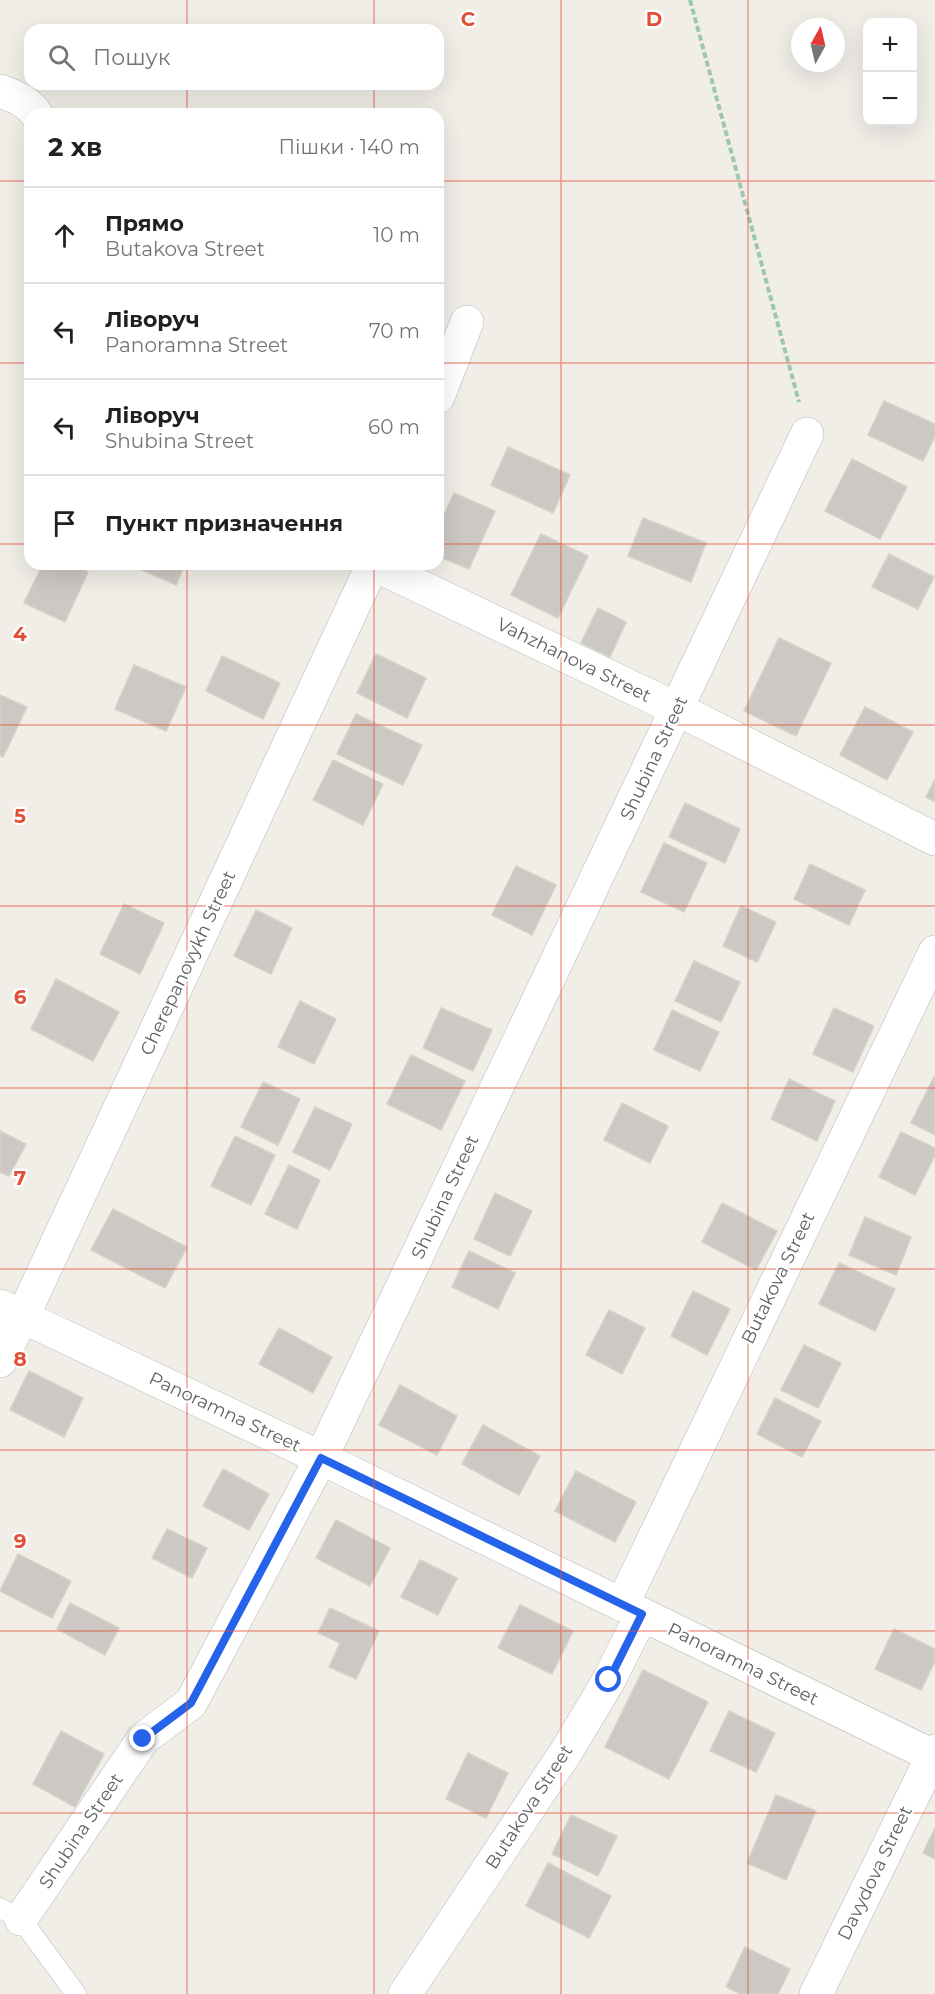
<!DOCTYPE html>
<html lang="uk">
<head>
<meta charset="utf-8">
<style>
  :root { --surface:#fff; --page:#f2f2f2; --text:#202124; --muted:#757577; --line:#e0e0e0 }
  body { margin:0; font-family:Montserrat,sans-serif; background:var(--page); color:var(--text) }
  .controls { position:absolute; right:18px; top:18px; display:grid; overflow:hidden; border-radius:12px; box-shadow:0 6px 24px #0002 }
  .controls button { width:54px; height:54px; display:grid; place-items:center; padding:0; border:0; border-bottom:2px solid var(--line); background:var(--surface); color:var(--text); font:30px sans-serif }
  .compass { position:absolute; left:791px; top:18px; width:54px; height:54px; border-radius:50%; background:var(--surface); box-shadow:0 6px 24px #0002; rotate:8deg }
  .stop { position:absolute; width:18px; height:18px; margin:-14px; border:4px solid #2563eb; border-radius:50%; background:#fff }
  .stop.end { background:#2563eb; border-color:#fff; box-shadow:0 2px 6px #0008 }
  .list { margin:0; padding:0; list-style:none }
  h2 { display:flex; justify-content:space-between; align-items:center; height:78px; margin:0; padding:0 24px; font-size:26px }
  h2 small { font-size:20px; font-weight:400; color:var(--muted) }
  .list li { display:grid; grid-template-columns:39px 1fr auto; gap:18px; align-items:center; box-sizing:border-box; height:96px; padding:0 24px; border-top:2px solid var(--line) }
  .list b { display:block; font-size:22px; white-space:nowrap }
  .list p { margin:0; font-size:20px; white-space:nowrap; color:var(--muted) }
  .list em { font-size:20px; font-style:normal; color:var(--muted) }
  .icon { flex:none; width:33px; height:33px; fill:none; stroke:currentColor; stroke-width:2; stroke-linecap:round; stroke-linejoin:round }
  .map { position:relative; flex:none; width:935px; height:1994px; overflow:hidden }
  .search { position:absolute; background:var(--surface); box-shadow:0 6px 24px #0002; left:24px; top:24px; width:420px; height:66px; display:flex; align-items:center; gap:15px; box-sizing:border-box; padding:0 21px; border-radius:18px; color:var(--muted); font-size:22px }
  .panel { position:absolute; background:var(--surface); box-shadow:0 6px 24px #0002; left:24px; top:108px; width:420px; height:462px; border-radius:18px }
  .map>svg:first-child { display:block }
  .building { fill:#ccc9c4; stroke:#d4d1c5; stroke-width:1.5 }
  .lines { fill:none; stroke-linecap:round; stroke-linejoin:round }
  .lane-casing { stroke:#b4b7bb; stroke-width:21 }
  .street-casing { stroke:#b4b7bb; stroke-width:34 }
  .path { stroke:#9ec7ac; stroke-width:4; stroke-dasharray:6 3; stroke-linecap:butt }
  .lane { stroke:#fff; stroke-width:20 }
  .street { stroke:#fff; stroke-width:33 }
  .route { stroke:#2563eb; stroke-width:8 }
  .grid { fill:none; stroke:#e3503a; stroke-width:1.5; stroke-opacity:0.55 }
  .labels { text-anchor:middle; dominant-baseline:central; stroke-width:4.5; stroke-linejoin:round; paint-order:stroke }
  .street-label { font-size:18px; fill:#5e6267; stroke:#fff }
  .grid-label { font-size:20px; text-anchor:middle; font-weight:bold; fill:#e3503a; stroke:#fff; stroke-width:4.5; stroke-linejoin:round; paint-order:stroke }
</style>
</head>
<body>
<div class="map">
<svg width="935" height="1994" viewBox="0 0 935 1994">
  <rect width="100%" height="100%" fill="#f0eee7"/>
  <path class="building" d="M884,401L935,424V436L923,461L868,435Z
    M508,447L570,475L553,513L491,485Z
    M852,459L907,487L880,539L825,511Z
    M454,493L495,511L469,569L438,556V528Z
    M643,518L706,543L691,582L628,556Z
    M541,534L588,556L558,618L511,595Z
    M889,554L934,577L918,609L872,587Z
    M43,564H71L88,572L65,622L24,603Z
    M145,564H185L176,585L142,570Z
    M598,608L626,622L610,657L581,643Z
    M779,638L831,663L796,736L744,711Z
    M376,654L426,678L407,718L357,693Z
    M222,656L280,683L263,719L206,691Z
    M134,665L186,687L166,731L115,709Z
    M0,695L27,707L3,757L0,756Z
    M865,707L913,732L887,780L840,755Z
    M356,714L422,745L403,785L337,754Z
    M333,760L383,784L363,825L313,800Z
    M935,779V802L926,797Z
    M685,803L740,829L725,863L669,837Z
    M664,843L707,863L684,912L641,892Z
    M810,864L865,890L849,925L794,899Z
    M516,866L556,885L532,935L492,915Z
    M124,904L164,923L140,974L100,954Z
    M741,906L776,922L757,962L723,946Z
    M256,910L292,928L271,974L234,956Z
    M694,961L740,982L721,1022L675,1001Z
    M56,979L119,1012L93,1061L31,1029Z
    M300,1001L336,1019L314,1064L278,1047Z
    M441,1008L492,1030L473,1071L423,1048Z
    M834,1008L874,1026L853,1072L813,1054Z
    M672,1010L719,1032L700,1071L654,1050Z
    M411,1055L465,1081L441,1130L387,1104Z
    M934,1077L935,1078V1135L911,1123Z
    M789,1079L835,1101L817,1141L771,1119Z
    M263,1082L300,1099L278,1145L241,1127Z
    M622,1103L668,1126L650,1163L604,1140Z
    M315,1107L352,1124L330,1170L293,1152Z
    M0,1131L26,1144L9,1176L0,1172Z
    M901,1132L935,1148V1155L915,1195L879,1177Z
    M235,1136L275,1155L251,1205L211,1186Z
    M289,1165L320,1180L297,1229L265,1214Z
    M495,1193L532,1211L510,1256L474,1239Z
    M722,1203L777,1231L756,1270L702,1242Z
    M113,1209L187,1247L165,1288L91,1250Z
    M865,1217L911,1237L896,1275L849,1255Z
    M469,1251L515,1273L498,1309L452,1287Z
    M839,1263L895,1289L875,1331L819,1304Z
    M693,1291L730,1309L707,1355L671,1336Z
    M609,1310L645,1328L622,1374L586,1355Z
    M279,1328L332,1357L313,1393L259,1364Z
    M804,1345L841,1363L818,1408L781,1390Z
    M29,1371L83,1398L64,1437L10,1410Z
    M400,1385L457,1416L437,1455L379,1425Z
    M775,1398L821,1421L802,1457L757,1434Z
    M483,1425L540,1456L519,1495L462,1464Z
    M223,1469L269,1494L249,1530L203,1506Z
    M576,1471L636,1502L615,1542L555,1511Z
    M336,1520L390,1548L370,1586L316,1558Z
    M167,1529L207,1548L192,1578L152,1558Z
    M18,1554L71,1581L52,1618L0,1591Z
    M420,1560L457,1578L438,1615L401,1597Z
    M70,1603L119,1628L105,1655L57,1629Z
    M520,1605L573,1631L552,1674L498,1648Z
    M330,1608L379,1631L356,1679L329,1667L340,1643L318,1633Z
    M894,1629L935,1649V1661L921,1690L875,1669Z
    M643,1670L708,1702L669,1779L605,1747Z
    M729,1711L775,1733L756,1772L710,1751Z
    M61,1731L104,1754L75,1807L33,1784Z
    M468,1753L508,1773L486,1818L446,1799Z
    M776,1795L816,1811L786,1880L747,1863Z
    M571,1815L617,1836L598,1876L552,1854Z
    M935,1828V1859L923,1853Z
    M548,1863L611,1896L589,1938L526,1906Z
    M745,1947L790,1969L778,1994H741L726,1987Z"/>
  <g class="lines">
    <g class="lane-casing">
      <path id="lane" d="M0,1908L21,1919L76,1994"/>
    </g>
    <g class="street-casing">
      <path id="street" d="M0,91C12,95 29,102 36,114
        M438,397L467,322
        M0,1306L321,1458L935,1757
        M0,1361L23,1316L373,564L677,709L935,839
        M622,1605L935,952
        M21,1919L143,1739L191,1703L321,1458L807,434
        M405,1994L566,1752L609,1680L642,1614
        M816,1994L935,1751"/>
    </g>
    <path class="path" d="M690,0L799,402"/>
    <use href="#lane" class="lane"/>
    <use href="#street" class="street"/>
  </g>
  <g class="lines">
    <path class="route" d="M143,1739L191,1703L321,1458L642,1614L609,1680"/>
  </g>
  <path class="grid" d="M187,0V30M374,0V30M561,0V1994M748,0V1994M187,84V114M374,84V114M0,181H30M438,181H935M0,363H30M438,363H935M0,544H30M438,544H935M187,564V1994M374,564V1994M0,725H935M0,906H935M0,1088H935M0,1269H935M0,1450H935M0,1631H935M0,1813H935"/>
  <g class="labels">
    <g class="street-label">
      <text transform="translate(574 660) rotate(26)">Vahzhanova Street</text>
      <text transform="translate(654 758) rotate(-65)">Shubina Street</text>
      <text transform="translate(188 963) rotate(-65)">Cherepanovykh Street</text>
      <text transform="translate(445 1197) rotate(-65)">Shubina Street</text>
      <text transform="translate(778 1278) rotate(-64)">Butakova Street</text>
      <text transform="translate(225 1412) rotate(25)">Panoramna Street</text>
      <text transform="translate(743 1664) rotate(26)">Panoramna Street</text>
      <text transform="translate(529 1807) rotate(-57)">Butakova Street</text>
      <text transform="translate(81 1831) rotate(-56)">Shubina Street</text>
      <text transform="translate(875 1873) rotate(-64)">Davydova Street</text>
    </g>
  </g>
  <g class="grid-label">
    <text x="468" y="26">C</text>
    <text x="654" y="26">D</text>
    <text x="20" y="641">4</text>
    <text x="20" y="823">5</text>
    <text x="20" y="1004">6</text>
    <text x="20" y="1185">7</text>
    <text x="20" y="1366">8</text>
    <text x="20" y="1548">9</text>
  </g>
</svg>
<div class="controls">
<button>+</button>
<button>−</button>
</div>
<svg class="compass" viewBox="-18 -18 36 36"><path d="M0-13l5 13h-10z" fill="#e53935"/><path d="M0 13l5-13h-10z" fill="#757577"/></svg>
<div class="stop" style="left:609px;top:1680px"></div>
<div class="stop end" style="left:143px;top:1739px"></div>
<div class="search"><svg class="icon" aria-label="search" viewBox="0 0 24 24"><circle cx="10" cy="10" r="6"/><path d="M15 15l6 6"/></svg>Пошук</div>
<section class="panel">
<h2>2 хв<small>Пішки · 140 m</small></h2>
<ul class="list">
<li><svg class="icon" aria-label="ahead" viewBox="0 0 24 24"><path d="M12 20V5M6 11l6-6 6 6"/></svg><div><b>Прямо</b><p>Butakova Street</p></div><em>10 m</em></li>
<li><svg class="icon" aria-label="left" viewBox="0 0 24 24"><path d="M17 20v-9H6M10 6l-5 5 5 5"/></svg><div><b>Ліворуч</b><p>Panoramna Street</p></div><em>70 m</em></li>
<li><svg class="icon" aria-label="left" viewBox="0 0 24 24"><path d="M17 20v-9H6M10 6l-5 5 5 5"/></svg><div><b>Ліворуч</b><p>Shubina Street</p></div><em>60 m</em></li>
<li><svg class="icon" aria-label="arrive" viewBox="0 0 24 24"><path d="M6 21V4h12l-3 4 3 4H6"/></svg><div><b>Пункт призначення</b></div></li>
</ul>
</section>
</div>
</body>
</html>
